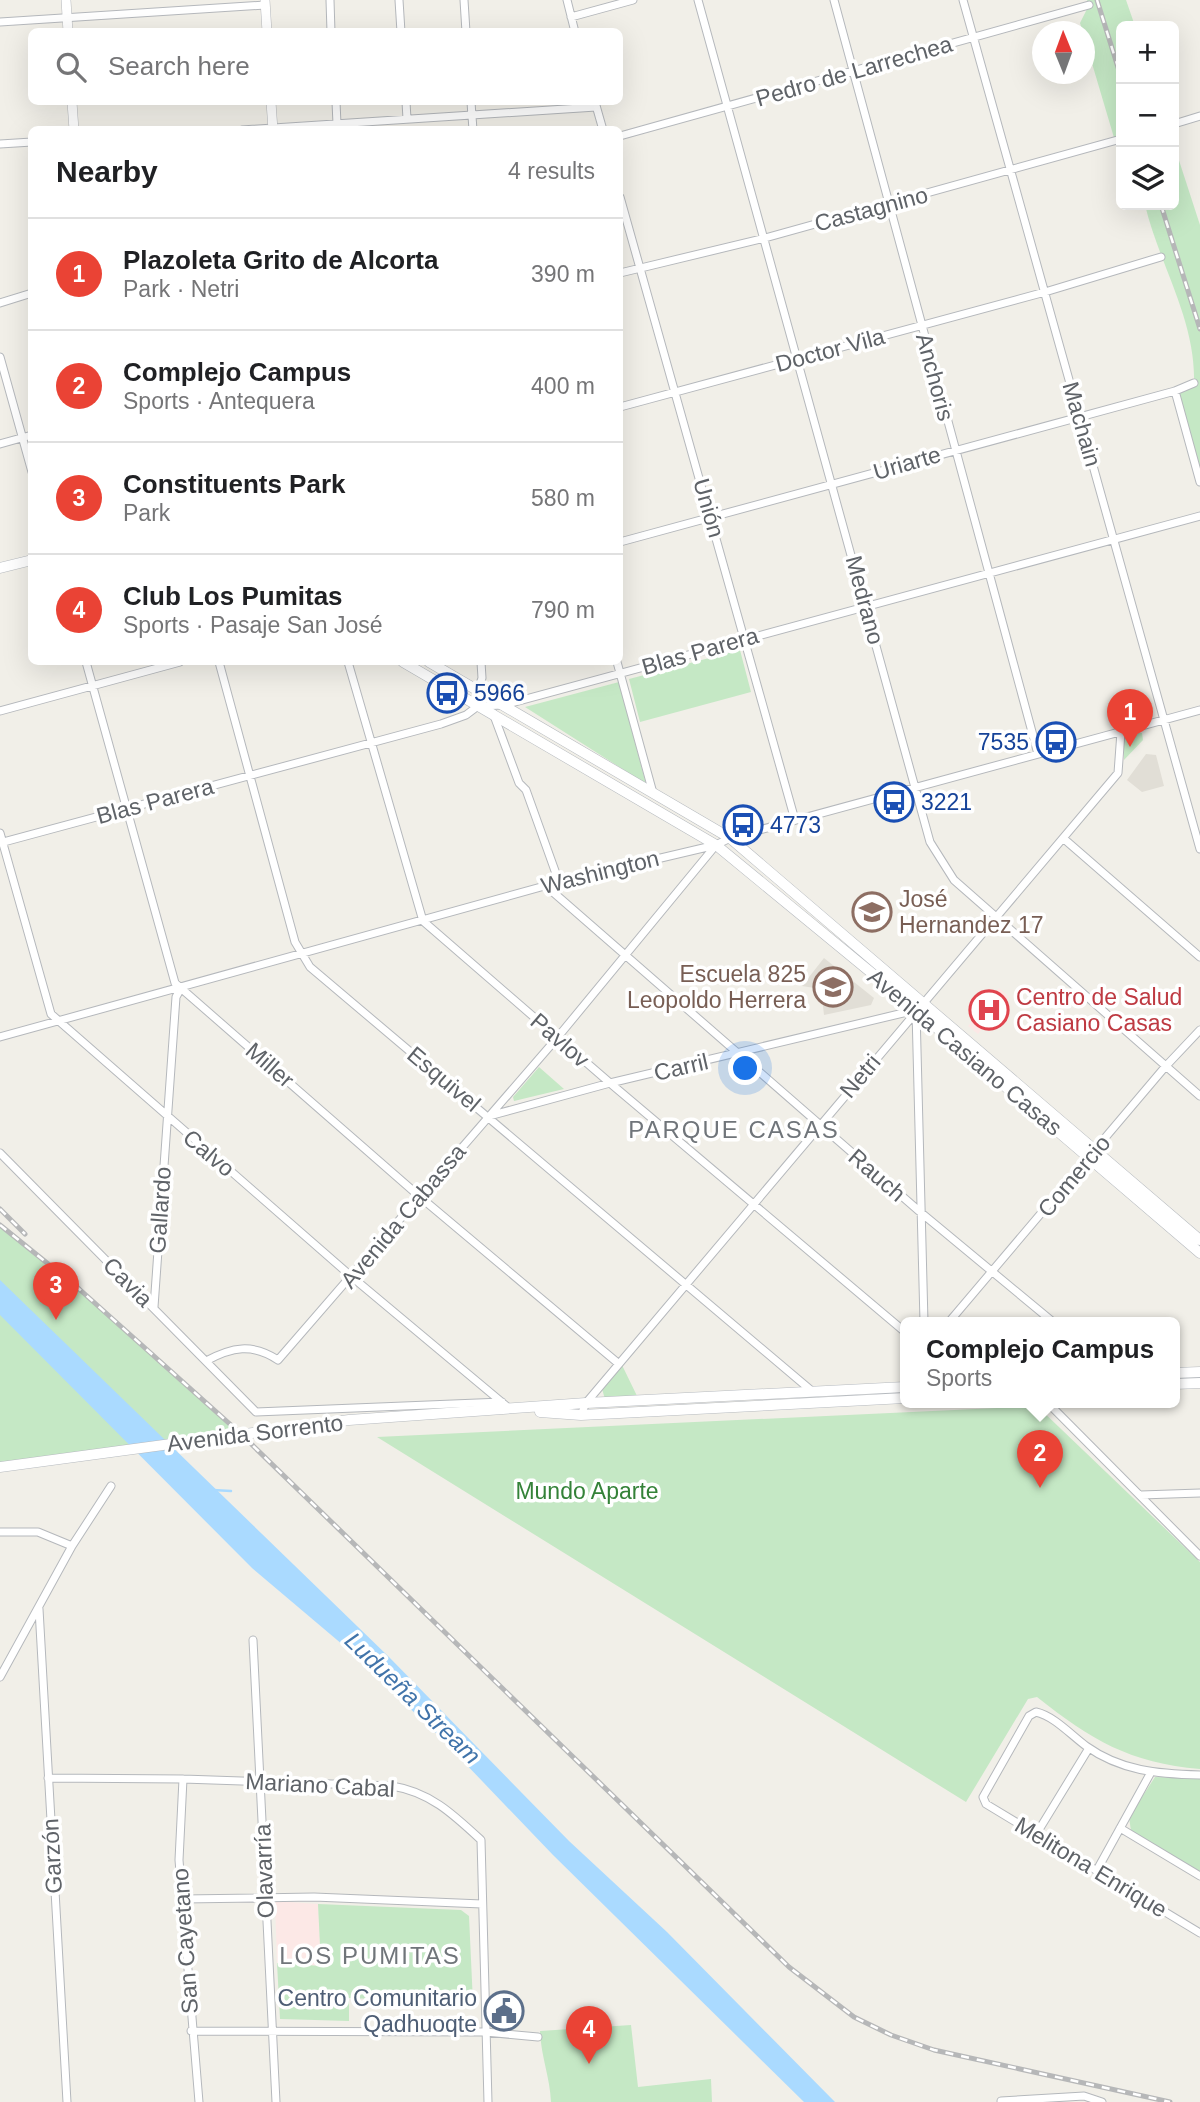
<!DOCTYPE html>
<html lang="en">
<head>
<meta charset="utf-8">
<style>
  :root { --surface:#fff; --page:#f2f2f2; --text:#202124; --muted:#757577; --line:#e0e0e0; --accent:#ea4335 }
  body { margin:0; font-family:Arial,sans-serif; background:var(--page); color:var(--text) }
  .controls { position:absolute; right:21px; top:21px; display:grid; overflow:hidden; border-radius:10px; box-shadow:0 7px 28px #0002 }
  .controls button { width:63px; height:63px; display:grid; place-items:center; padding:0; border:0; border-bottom:2px solid var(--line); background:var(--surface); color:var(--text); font:35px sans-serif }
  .compass { position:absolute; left:1032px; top:21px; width:63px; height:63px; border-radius:50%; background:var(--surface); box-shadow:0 7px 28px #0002; rotate:359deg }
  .you { position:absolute; left:746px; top:1069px; width:24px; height:24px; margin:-18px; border:5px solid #fff; border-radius:50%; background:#1a73e8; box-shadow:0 0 0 10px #1a73e833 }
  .badge { display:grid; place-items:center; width:46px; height:46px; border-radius:50%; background:var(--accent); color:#fff; font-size:23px; font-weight:700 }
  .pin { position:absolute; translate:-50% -58px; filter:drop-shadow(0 2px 4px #0008) }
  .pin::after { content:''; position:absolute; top:37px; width:24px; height:21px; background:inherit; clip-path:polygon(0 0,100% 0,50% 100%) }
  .popup { position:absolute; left:900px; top:1317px; width:280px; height:91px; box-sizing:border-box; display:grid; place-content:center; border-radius:10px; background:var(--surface); filter:drop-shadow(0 2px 5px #0005); font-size:23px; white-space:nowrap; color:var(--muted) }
  .popup b { font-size:26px; color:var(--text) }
  .popup::after { content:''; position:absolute; left:50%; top:100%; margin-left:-14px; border:14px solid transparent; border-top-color:var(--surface) }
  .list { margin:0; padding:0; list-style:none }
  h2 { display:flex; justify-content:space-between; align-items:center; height:91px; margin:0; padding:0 28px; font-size:30px }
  h2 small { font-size:23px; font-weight:400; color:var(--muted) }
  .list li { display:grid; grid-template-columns:46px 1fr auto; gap:21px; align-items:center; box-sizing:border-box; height:112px; padding:0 28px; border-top:2px solid var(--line) }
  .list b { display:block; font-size:26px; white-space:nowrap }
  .list p { margin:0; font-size:23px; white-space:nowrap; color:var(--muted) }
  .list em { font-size:23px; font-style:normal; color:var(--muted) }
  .icon { flex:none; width:38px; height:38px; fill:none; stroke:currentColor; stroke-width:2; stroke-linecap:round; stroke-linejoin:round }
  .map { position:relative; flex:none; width:1200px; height:2102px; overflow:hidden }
  .search { position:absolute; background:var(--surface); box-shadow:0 7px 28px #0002; left:28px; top:28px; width:595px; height:77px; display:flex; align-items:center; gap:18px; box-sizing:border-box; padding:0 24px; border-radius:10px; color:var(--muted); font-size:26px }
  .panel { position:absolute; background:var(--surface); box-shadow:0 7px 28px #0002; left:28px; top:126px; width:595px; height:539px; border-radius:10px }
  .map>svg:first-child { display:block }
  .education { fill:#e1ded6 }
  .medical { fill:#fce8e6 }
  .green { fill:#c5e8c5 }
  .water { fill:#aadaff }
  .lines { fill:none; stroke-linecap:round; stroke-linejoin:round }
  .stream { stroke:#aadaff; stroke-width:2.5 }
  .minor-casing { stroke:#b5b8bc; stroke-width:9 }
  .tertiary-casing { stroke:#b5b8bc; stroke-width:10 }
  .secondary-casing { stroke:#b6babf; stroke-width:11 }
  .minor { stroke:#fff; stroke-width:7 }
  .tertiary { stroke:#fff; stroke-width:9 }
  .secondary { stroke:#fff; stroke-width:10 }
  .rail-casing { stroke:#b6b7b8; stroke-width:5 }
  .rail { stroke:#fff; stroke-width:2.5; stroke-dasharray:8; stroke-linecap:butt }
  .labels { text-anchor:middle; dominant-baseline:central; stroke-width:7; stroke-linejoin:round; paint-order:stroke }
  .street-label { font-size:23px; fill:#5f6368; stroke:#fff }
  .transit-label { font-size:23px; fill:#164399; stroke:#fff; text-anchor:start }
  .education-label { font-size:23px; fill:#785e54; stroke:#fff; text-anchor:start }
  .health-label { font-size:23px; fill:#be3a42; stroke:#fff; text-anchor:start }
  .park-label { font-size:23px; fill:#348238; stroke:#fff }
  .service-label { font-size:23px; fill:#4e5e75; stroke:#fff; text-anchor:end }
  .neighbourhood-label { font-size:24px; letter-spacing:2px; fill:#70757a; stroke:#fff }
  .water-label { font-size:24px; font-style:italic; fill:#4174aa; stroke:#fff }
</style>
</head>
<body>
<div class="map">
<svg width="1200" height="2102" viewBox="0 0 1200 2102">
  <rect width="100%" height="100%" fill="#f1efe8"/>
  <path class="education" d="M1146,754L1156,755L1164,786L1142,792L1127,780Z
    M824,958L874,998L871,1005L824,1015L821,989L802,986Z"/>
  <path class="medical" d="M999,988L1009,997L978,1034L968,1026Z
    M275,1901L318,1904L321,1966L277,1963Z"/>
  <path class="green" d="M1087,0H1126L1135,26H1121V139L1115,141L1080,23L1089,5Z
    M1174,145L1200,225V482L1175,391L1194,383C1196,320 1159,264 1145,205H1174Z
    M740,650L751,692L640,722L629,679Z
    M619,682L646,784L525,707Z
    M1138,733H1142L1143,740L1124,760V738Z
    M539,1067L564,1089L514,1101L513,1097Z
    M0,1225L78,1288L241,1434L0,1467Z
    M621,1363L638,1398L605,1399L602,1389Z
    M1037,1406L1200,1562V1769C1130,1763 1091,1740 1037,1697L1028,1699L966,1802L377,1437Z
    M1155,1777L1200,1778V1873L1131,1831L1129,1817Z
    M318,1904L461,1910L469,1916L473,2003L349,1998V2021L280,2019L277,1963L321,1966Z
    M631,2025L638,2087L711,2079L712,2102H551C550,2077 541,2057 540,2031Z"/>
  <path class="water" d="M0,1280L389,1657L569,1841L667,1932L835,2102H804L553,1855L437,1734L343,1645L252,1568L0,1315Z"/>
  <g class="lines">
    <path class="stream" d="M213,1490L231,1491"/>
    <g class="minor-casing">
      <path id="minor" d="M330,0L331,32
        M399,0L401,32
        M464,0L466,32
        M567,0L575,32
        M698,0L930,842L954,880L1200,1096
        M834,0L1038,754
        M963,0L1200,849
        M571,17L633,0
        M0,22L265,5
        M336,102L337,124
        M406,102L407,119
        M471,102L473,130
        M595,102L603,130
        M1174,124L1200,116
        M242,130L596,107
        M620,136L1089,5
        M0,144L32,142
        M620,197L795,820
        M620,273L765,238L1121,139
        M0,303L32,293
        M0,357L32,472
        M1175,391L1200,482
        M620,407L1045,292L1161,257
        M0,444L32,435
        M620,542L1175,391L1194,383
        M86,662L175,983L419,1196L619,1364
        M219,662L295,942L310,967L813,1392
        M348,662L423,921L610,1083L905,1332
        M617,662L653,793
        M481,694L478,690L482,678L481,662
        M0,711L180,662
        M493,713L519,783L526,790L559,882
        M0,833L51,1014L352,1277L510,1409
        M1063,838L1200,957
        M0,843L441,724L466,715L478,706L504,705L1200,516
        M546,886L919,1211L1053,1322
        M916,1011L924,1322
        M0,1037L559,882L716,845L730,838L1200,710
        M489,1116L610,1083L916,1010
        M0,1153L256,1412L502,1402
        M154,1307L176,997L181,988
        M949,1322L1165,1067L1200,1030
        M206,1361C232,1347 252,1343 278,1360L557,1038L716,845
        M1047,1402L1200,1556
        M581,1415L586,1403L1118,773L1121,732
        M1141,1495L1200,1493
        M0,1532H38L72,1546
        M39,1609L67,2102
        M253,1640L276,2102
        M0,1677L72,1546L111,1486
        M1200,1775C1158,1774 1121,1771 1086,1746C1071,1735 1054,1716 1036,1712L1029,1716L983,1797L986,1804L1200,1933
        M48,1778L183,1779L392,1786C430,1792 453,1814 481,1840L488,2102
        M183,1779L179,1860L199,2102
        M1120,1828L1200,1876
        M1037,1833L1089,1748
        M1097,1870L1150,1774
        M183,1899L314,1897L482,1904
        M191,2031L485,2032L538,2037
        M1001,2101L1084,2096L1102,2102"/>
    </g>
    <g class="tertiary-casing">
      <path id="tertiary" d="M66,0L68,32
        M265,0L267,32
        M72,102L74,130
        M271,102L273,130"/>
    </g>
    <g class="secondary-casing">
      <path id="secondary" d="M0,568L32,560
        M403,662L716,845L896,993L1200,1253
        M429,662L730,838L1200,1240
        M1175,1373L1200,1372
        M1175,1384L1200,1383
        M540,1412L581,1415L905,1398
        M0,1467L349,1420L586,1403L905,1387"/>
    </g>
    <use href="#minor" class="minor"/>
    <use href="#tertiary" class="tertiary"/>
    <use href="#secondary" class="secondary"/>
    <g class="rail-casing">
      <path id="rail" d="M1097,0L1121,77
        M1161,205L1200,329
        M0,1209L25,1234
        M0,1225L78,1288L241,1434L789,1967L854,2017L891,2035L934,2050L1170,2102"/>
    </g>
    <use href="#rail" class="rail"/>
  </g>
  <defs>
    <g id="bus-ring" transform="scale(2.0125)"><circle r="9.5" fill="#fff" stroke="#1a4fb4" stroke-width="1.5"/><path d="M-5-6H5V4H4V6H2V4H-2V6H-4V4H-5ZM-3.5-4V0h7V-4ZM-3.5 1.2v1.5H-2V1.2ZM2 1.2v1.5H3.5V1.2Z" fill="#1a4fb4"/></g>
    <g id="school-ring" transform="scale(2.0125)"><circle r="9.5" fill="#fff" stroke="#8d6e63" stroke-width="1.5"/><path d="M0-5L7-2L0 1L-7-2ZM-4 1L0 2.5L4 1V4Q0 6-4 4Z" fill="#8d6e63"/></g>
    <g id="hospital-ring" transform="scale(2.0125)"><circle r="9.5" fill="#fff" stroke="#e0444e" stroke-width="1.5"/><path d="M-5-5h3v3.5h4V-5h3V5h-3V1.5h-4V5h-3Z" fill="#e0444e"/></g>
    <g id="civic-ring" transform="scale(2.0125)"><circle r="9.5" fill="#fff" stroke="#5c6f8a" stroke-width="1.5"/><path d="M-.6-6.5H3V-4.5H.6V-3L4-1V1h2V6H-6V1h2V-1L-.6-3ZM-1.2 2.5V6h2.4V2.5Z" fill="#5c6f8a"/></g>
  </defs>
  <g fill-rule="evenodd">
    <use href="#bus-ring" x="447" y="693"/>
    <use href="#bus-ring" x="1056" y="742"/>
    <use href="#bus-ring" x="894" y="802"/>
    <use href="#bus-ring" x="743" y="825"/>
    <use href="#school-ring" x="872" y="912"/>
    <use href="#school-ring" x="833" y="987"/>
    <use href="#hospital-ring" x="989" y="1010"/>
    <use href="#civic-ring" x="504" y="2011"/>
  </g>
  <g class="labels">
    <g class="street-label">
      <text transform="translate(854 71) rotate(-16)">Pedro de Larrechea</text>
      <text transform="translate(871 209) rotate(-15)">Castagnino</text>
      <text transform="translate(830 350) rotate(-15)">Doctor Vila</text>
      <text transform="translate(935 377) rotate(75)">Anchoris</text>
      <text transform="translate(1082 424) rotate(74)">Machain</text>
      <text transform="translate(907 463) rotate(-16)">Uriarte</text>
      <text transform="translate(709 508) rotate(74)">Unión</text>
      <text transform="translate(865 600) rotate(75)">Medrano</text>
      <text transform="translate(700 651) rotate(-16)">Blas Parera</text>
      <text transform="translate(155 801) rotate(-15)">Blas Parera</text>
      <text transform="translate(600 872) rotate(-14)">Washington</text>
      <text transform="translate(560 1040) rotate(41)">Pavlov</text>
      <text transform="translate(965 1052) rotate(40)">Avenida Casiano Casas</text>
      <text transform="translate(270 1065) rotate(41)">Miller</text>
      <text transform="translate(681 1067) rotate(-13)">Carril</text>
      <text transform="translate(860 1076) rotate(-50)">Netri</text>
      <text transform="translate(444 1079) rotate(40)">Esquivel</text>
      <text transform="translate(209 1153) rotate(40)">Calvo</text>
      <text transform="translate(877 1175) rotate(41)">Rauch</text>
      <text transform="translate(1074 1176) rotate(-50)">Comercio</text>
      <text transform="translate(160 1210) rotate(-86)">Gallardo</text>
      <text transform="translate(403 1216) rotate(-50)">Avenida Cabassa</text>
      <text transform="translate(128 1282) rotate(45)">Cavia</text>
      <text transform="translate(255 1433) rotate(-7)">Avenida Sorrento</text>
      <text transform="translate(320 1785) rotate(3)">Mariano Cabal</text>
      <text transform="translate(52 1856) rotate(-93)">Garzón</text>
      <text transform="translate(1091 1867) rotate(31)">Melitona Enrique</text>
      <text transform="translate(264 1871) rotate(-92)">Olavarría</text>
      <text transform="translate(185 1941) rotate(-94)">San Cayetano</text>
    </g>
    <g class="transit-label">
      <text x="474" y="693">5966</text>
      <text x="1029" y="742" text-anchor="end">7535</text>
      <text x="921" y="802">3221</text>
      <text x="770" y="825">4773</text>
    </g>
    <g class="education-label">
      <text x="899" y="899">José<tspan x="899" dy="26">Hernandez 17</tspan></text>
      <text x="806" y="974" text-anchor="end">Escuela 825<tspan x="806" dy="26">Leopoldo Herrera</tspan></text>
    </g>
    <g class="health-label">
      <text x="1016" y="997">Centro de Salud<tspan x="1016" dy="26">Casiano Casas</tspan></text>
    </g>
    <g class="park-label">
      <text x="587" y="1491">Mundo Aparte</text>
    </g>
    <g class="service-label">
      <text x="477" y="1998">Centro Comunitario<tspan x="477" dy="26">Qadhuoqte</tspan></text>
    </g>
    <g class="neighbourhood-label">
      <text x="734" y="1129">PARQUE CASAS</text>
      <text x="370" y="1955">LOS PUMITAS</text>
    </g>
    <g class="water-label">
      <text transform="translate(413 1698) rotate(44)">Ludueña Stream</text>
    </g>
  </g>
</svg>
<div class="controls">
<button>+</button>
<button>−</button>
<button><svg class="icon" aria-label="layers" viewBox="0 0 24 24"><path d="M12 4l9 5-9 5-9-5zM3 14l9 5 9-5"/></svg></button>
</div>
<svg class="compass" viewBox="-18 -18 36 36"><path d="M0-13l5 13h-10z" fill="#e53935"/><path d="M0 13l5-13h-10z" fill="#757577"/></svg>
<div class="you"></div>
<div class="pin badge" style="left:1130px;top:747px">1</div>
<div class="pin badge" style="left:1040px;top:1488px">2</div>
<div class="popup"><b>Complejo Campus</b>Sports</div>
<div class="pin badge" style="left:56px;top:1320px">3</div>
<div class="pin badge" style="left:589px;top:2064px">4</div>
<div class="search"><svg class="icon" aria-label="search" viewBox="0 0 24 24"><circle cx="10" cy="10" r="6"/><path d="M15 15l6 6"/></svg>Search here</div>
<section class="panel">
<h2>Nearby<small>4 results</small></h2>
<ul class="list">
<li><span class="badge">1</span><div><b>Plazoleta Grito de Alcorta</b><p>Park · Netri</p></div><em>390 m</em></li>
<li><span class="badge">2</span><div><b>Complejo Campus</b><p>Sports · Antequera</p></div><em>400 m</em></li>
<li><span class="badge">3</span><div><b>Constituents Park</b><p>Park</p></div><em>580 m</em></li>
<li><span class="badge">4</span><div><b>Club Los Pumitas</b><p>Sports · Pasaje San José</p></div><em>790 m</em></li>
</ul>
</section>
</div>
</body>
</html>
